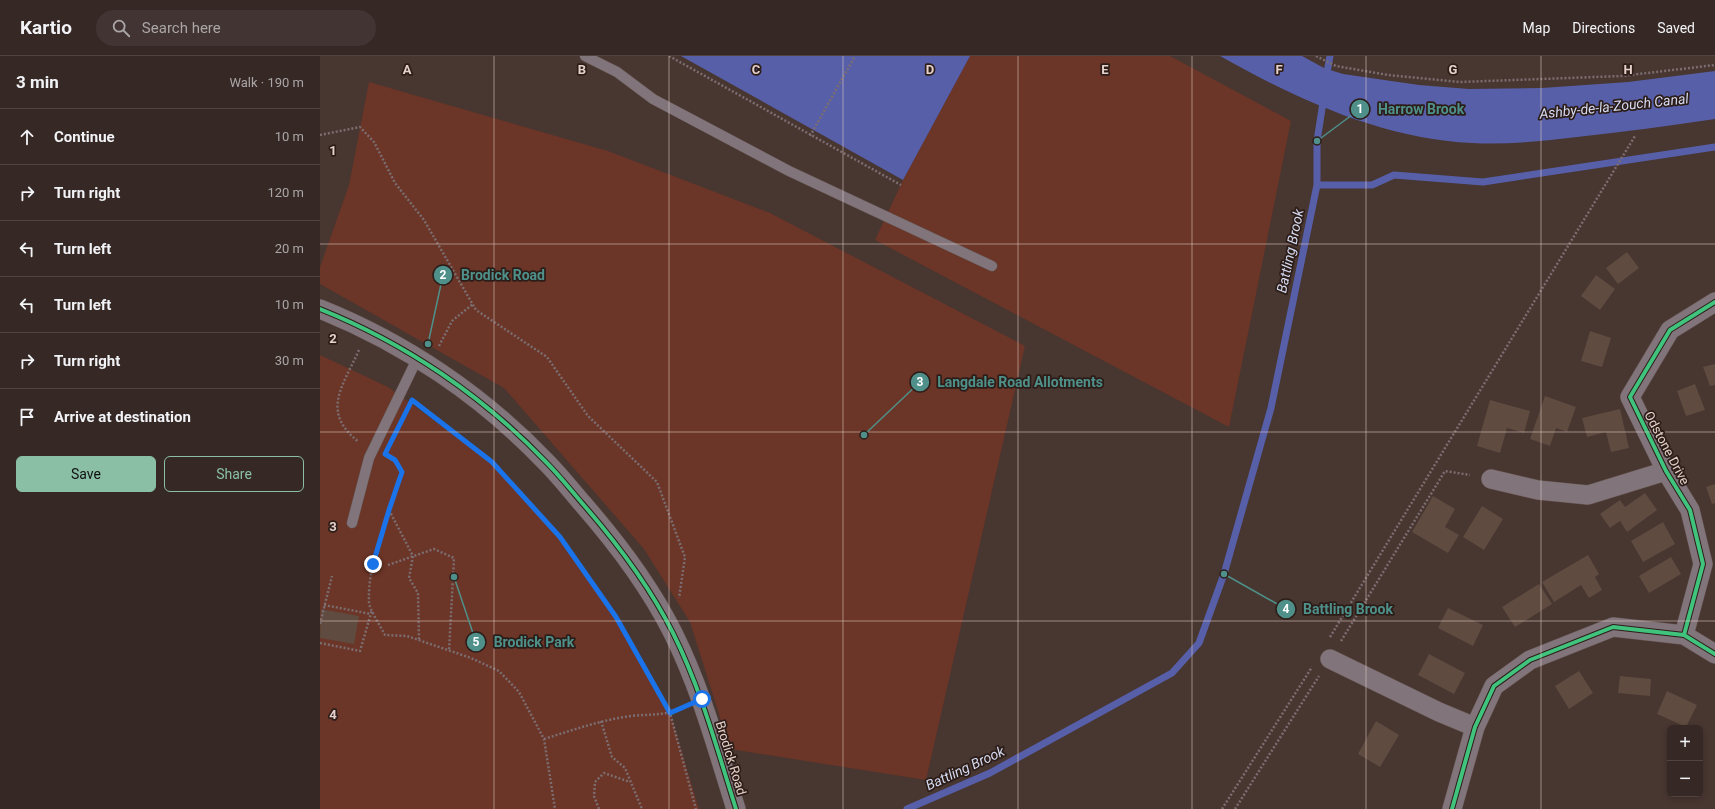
<!DOCTYPE html>
<html lang="en">
<head>
<meta charset="utf-8">
<style>
  :root { --surface:#362825; --page:#413432; --text:#f1f3f6; --muted:#aaa6a7; --line:#504442; --accent:#8abfa5 }
  body { margin:0; font-family:Roboto,sans-serif; background:var(--page); color:var(--text) }
  .controls { position:absolute; right:12px; bottom:12px; display:grid; overflow:hidden; border-radius:6px; box-shadow:0 2px 6px #0003 }
  .controls button { width:36px; height:36px; display:grid; place-items:center; padding:0; border:0; border-bottom:1px solid var(--line); background:var(--surface); color:var(--text); font:20px sans-serif }
  .stop { position:absolute; width:12px; height:12px; margin:-9px; border:3px solid #1a73e8; border-radius:50%; background:#fff }
  .stop.end { background:#1a73e8; border-color:#fff; box-shadow:0 1px 4px #0008 }
  .list { margin:0; padding:0; list-style:none }
  h2 { display:flex; justify-content:space-between; align-items:center; height:52px; margin:0; padding:0 16px; font-size:17px }
  h2 small { font-size:13px; font-weight:400; color:var(--muted) }
  .list li { display:grid; grid-template-columns:26px 1fr auto; gap:12px; align-items:center; box-sizing:border-box; height:56px; padding:0 16px; border-top:1px solid var(--line) }
  .list b { display:block; font-size:15px; white-space:nowrap }
  .list em { font-size:13px; font-style:normal; color:var(--muted) }
  .actions { display:flex; gap:8px; padding:12px 16px }
  .actions a { flex:1; padding:9px 0; border:1px solid var(--accent); border-radius:6px; text-align:center; font-size:14px; color:var(--accent) }
  .actions .main { background:var(--accent); color:#111 }
  .icon { flex:none; width:22px; height:22px; fill:none; stroke:currentColor; stroke-width:2; stroke-linecap:round; stroke-linejoin:round }
  .map { position:relative; flex:none; width:1395px; height:753px; overflow:hidden }
  header { display:flex; align-items:center; gap:24px; box-sizing:border-box; height:56px; padding:0 20px; background:var(--surface); border-bottom:1px solid var(--line) }
  header strong { font-size:19px }
  nav { display:flex; gap:22px; margin-inline-start:auto; font-size:14px }
  .search { width:280px; height:36px; background:var(--page); display:flex; align-items:center; gap:10px; box-sizing:border-box; padding:0 14px; border-radius:22px; color:var(--muted); font-size:15px }
  main { display:flex }
  aside { flex:1; background:var(--surface) }
  .map>svg:first-child { display:block }
  .green { fill:#6b3527 }
  .water { fill:#575fa9 }
  .lines { fill:none; stroke-linecap:round; stroke-linejoin:round }
  .stream { stroke:#575fa9; stroke-width:7 }
  .building { fill:#5f4b3f }
  .service-casing { stroke:#63534e; stroke-width:11 }
  .minor-casing { stroke:#63534e; stroke-width:20 }
  .path { stroke:#7b6d70; stroke-width:2.5; stroke-dasharray:2 2; stroke-linecap:butt }
  .service { stroke:#81747b; stroke-width:10 }
  .minor { stroke:#81747b; stroke-width:19 }
  .cycleway-casing { stroke:#2c1d19; stroke-width:6 }
  .cycleway { stroke:#40c37c; stroke-width:4 }
  .route { stroke:#1a73e8; stroke-width:5 }
  .grid { fill:none; stroke:#e5d0ca; stroke-width:1; stroke-opacity:0.55 }
  .labels { text-anchor:middle; dominant-baseline:central; stroke-width:3.5; stroke-linejoin:round; paint-order:stroke }
  .street-label { font-size:13px; fill:#e5d0ca; stroke:#2c1d19 }
  .water-label { font-size:14px; font-style:italic; fill:#d5dbf1; stroke:#2c1d19 }
  .grid-label { font-size:13px; text-anchor:middle; font-weight:bold; fill:#e5d0ca; stroke:#2c1d19; stroke-width:3.5; stroke-linejoin:round; paint-order:stroke }
  .leader { fill:none; stroke:#4f918a; stroke-width:1.5 }
  .callout-dot { fill:#4f918a; stroke:#2c1d19; stroke-width:1.5 }
  .mark-label { font-size:12px; text-anchor:middle; font-weight:bold; fill:#fff }
  .callout-label { font-size:14px; text-anchor:middle; font-weight:bold; fill:#4f918a; stroke:#2c1d19; stroke-width:3.5; stroke-linejoin:round; paint-order:stroke }
</style>
</head>
<body>
<header>
<strong>Kartio</strong>
<div class="search"><svg class="icon" aria-label="search" viewBox="0 0 24 24"><circle cx="10" cy="10" r="6"/><path d="M15 15l6 6"/></svg>Search here</div>
<nav><a>Map</a><a>Directions</a><a>Saved</a></nav>
</header>
<main>
<aside>
<h2>3 min<small>Walk · 190 m</small></h2>
<ul class="list">
<li><svg class="icon" aria-label="ahead" viewBox="0 0 24 24"><path d="M12 20V5M6 11l6-6 6 6"/></svg><div><b>Continue</b></div><em>10 m</em></li>
<li><svg class="icon" aria-label="right" viewBox="0 0 24 24"><path d="M7 20v-9h11M14 6l5 5-5 5"/></svg><div><b>Turn right</b></div><em>120 m</em></li>
<li><svg class="icon" aria-label="left" viewBox="0 0 24 24"><path d="M17 20v-9H6M10 6l-5 5 5 5"/></svg><div><b>Turn left</b></div><em>20 m</em></li>
<li><svg class="icon" aria-label="left" viewBox="0 0 24 24"><path d="M17 20v-9H6M10 6l-5 5 5 5"/></svg><div><b>Turn left</b></div><em>10 m</em></li>
<li><svg class="icon" aria-label="right" viewBox="0 0 24 24"><path d="M7 20v-9h11M14 6l5 5-5 5"/></svg><div><b>Turn right</b></div><em>30 m</em></li>
<li><svg class="icon" aria-label="arrive" viewBox="0 0 24 24"><path d="M6 21V4h12l-3 4 3 4H6"/></svg><div><b>Arrive at destination</b></div></li>
</ul>
<div class="actions"><a class="main">Save</a><a>Share</a></div>
</aside>
<div class="map">
<svg width="1395" height="753" viewBox="0 0 1395 753">
  <rect width="100%" height="100%" fill="#483631"/>
  <path class="green" d="M650,0H850L971,65L909,371L555,184L583,124Z
    M49,26L288,95L450,157L705,290L606,724L410,693L370,566L324,493L184,332L0,228V211L29,129Z
    M0,299L68,331L171,406L240,481L295,561L350,657L379,753H0Z"/>
  <path class="water" d="M361,0H650L583,124Z
    M900,0H982L1004,12L1023,18L1099,29L1149,33L1222,32L1308,26L1395,15V63C1349,70 1303,76 1257,81C1222,85 1187,89 1152,87C1063,83 976,43 900,0Z"/>
  <g class="lines">
    <path class="stream" d="M1006,22L1010,0
      M997,129H1052L1074,119L1163,126L1395,91
      M587,753L670,717L852,617L879,587L904,518L951,352L997,129V85L1004,40"/>
  </g>
  <path class="building" d="M1307,196L1319,212L1298,228L1286,212Z
    M1276,219L1295,233L1280,254L1261,240Z
    M1270,275L1291,282L1282,311L1261,305Z
    M1395,308V329L1390,330L1383,311Z
    M1375,328L1385,354L1366,360L1357,335Z
    M1225,340L1256,351L1247,376L1236,372L1230,390L1210,383Z
    M1170,344L1210,355L1204,377L1187,372L1180,397L1157,390Z
    M1300,353L1309,392L1291,396L1286,376L1267,381L1262,362Z
    M1395,428V447L1392,448L1386,431Z
    M1325,437L1337,454L1307,476L1300,465L1290,472L1280,458L1300,444L1305,451Z
    M1113,440L1135,453L1125,471L1139,479L1128,497L1092,476Z
    M1162,450L1183,463L1164,494L1143,481Z
    M1343,466L1355,488L1323,506L1311,485Z
    M1268,499L1279,518L1275,521L1282,534L1269,542L1261,529L1234,546L1222,526Z
    M1351,501L1361,518L1329,537L1319,520Z
    M1219,528L1232,548L1195,571L1182,551Z
    M1128,552L1163,569L1153,590L1118,572Z
    M1,553L39,560L34,588L0,582Z
    M1109,598L1145,617L1134,638L1098,619Z
    M1259,615L1273,637L1249,653L1235,630Z
    M1300,620L1331,623L1330,640L1298,637Z
    M1347,635L1377,649L1366,671L1337,658Z
    M1056,665L1079,679L1060,711L1038,698Z"/>
  <g class="lines">
    <g class="service-casing">
      <path id="service" d="M265,0L297,16L333,43L469,115L672,210
        M32,467L49,402L98,301"/>
    </g>
    <g class="minor-casing">
      <path id="minor" d="M0,253C85,287 163,340 226,406C239,419 250,433 262,447C297,487 329,529 353,577C381,633 397,693 416,753
        M1171,423L1218,434L1268,439L1346,415
        M1364,579L1383,508L1370,454L1346,415L1310,341L1350,274L1395,246
        M1010,603L1119,656L1155,671
        M1132,753L1155,671L1174,630L1210,604L1293,571L1364,579L1395,598"/>
    </g>
    <path class="path" d="M349,0L581,129
      M996,0L1016,10L1068,19L1140,26L1302,20L1395,9
      M0,79L40,71L54,86L75,127L104,164L156,254L227,301L268,360L337,426L365,501L359,542
      M490,80L535,0
      M119,290L132,265L153,248
      M39,294C23,330 0,356 39,386
      M95,347L171,406L240,481L295,561L350,657L376,753
      M68,400L75,404L82,416C70,453 47,507 49,546C49,553 61,571 65,579L87,580L151,602L179,615L199,636L224,683L235,753
      M69,454L93,500L89,522L98,537L99,584
      M68,509L114,493L134,502L129,595
      M4,549L51,558
      M0,568L12,520
      M1010,581L1315,80
      M1021,585L1125,415L1150,419
      M0,587L40,595L52,554
      M281,665L292,701L305,712L322,753
      M224,683C253,674 281,664 311,660C329,658 345,660 362,652
      M279,753L274,740L275,726L284,717L310,726
      M902,753L992,611
      M915,753L999,620"/>
    <use href="#service" class="service"/>
    <use href="#minor" class="minor"/>
    <g class="cycleway-casing">
      <path id="cycleway" d="M0,253C85,287 163,340 226,406C239,419 250,433 262,447C297,487 329,529 353,577C381,633 397,693 416,753
        M1364,579L1383,508L1370,454L1346,415L1310,341L1350,274L1395,246
        M1132,753L1155,671L1174,630L1210,604L1293,571L1364,579L1395,598"/>
    </g>
    <use href="#cycleway" class="cycleway"/>
  </g>
  <g class="lines">
    <path class="route" d="M53,508L69,454L82,416L75,404L65,398L92,344L172,406L240,481L296,561L350,657L382,643"/>
  </g>
  <path class="grid" d="M174,0V753M349,0V753M523,0V753M698,0V753M872,0V753M1046,0V753M1221,0V753M0,188H1395M0,376H1395M0,565H1395"/>
  <g class="labels">
    <g class="street-label">
      <text transform="translate(1347 392) rotate(62)">Odstone Drive</text>
      <text transform="translate(411 702) rotate(73)">Brodick Road</text>
    </g>
    <g class="water-label">
      <text transform="translate(1294 50) rotate(-6)">Ashby-de-la-Zouch Canal</text>
      <text transform="translate(970 195) rotate(-78)">Battling Brook</text>
      <text transform="translate(645 712) rotate(-25)">Battling Brook</text>
    </g>
  </g>
  <g class="grid-label">
    <text x="87" y="18">A</text>
    <text x="262" y="18">B</text>
    <text x="436" y="18">C</text>
    <text x="610" y="18">D</text>
    <text x="785" y="18">E</text>
    <text x="959" y="18">F</text>
    <text x="1133" y="18">G</text>
    <text x="1308" y="18">H</text>
    <text x="13" y="99">1</text>
    <text x="13" y="287">2</text>
    <text x="13" y="475">3</text>
    <text x="13" y="663">4</text>
  </g>
  <path class="leader" d="M997 85L1040 53M108 288L123 219M544 379L600 326M904 518L966 553M134 521L156 586"/>
  <g class="callout-dot">
    <circle cx="997" cy="85" r="4"/>
    <circle cx="108" cy="288" r="4"/>
    <circle cx="544" cy="379" r="4"/>
    <circle cx="904" cy="518" r="4"/>
    <circle cx="134" cy="521" r="4"/>
    <circle cx="1040" cy="53" r="10"/>
    <circle cx="123" cy="219" r="10"/>
    <circle cx="600" cy="326" r="10"/>
    <circle cx="966" cy="553" r="10"/>
    <circle cx="156" cy="586" r="10"/>
  </g>
  <g class="mark-label">
    <text x="1040" y="57">1</text>
    <text x="123" y="223">2</text>
    <text x="600" y="330">3</text>
    <text x="966" y="557">4</text>
    <text x="156" y="590">5</text>
  </g>
  <g class="callout-label">
    <text x="1101" y="58">Harrow Brook</text>
    <text x="183" y="224">Brodick Road</text>
    <text x="700" y="331">Langdale Road Allotments</text>
    <text x="1028" y="558">Battling Brook</text>
    <text x="214" y="591">Brodick Park</text>
  </g>
</svg>
<div class="controls">
<button>+</button>
<button>−</button>
</div>
<div class="stop" style="left:382px;top:643px"></div>
<div class="stop end" style="left:53px;top:508px"></div>
</div>
</main>
</body>
</html>
